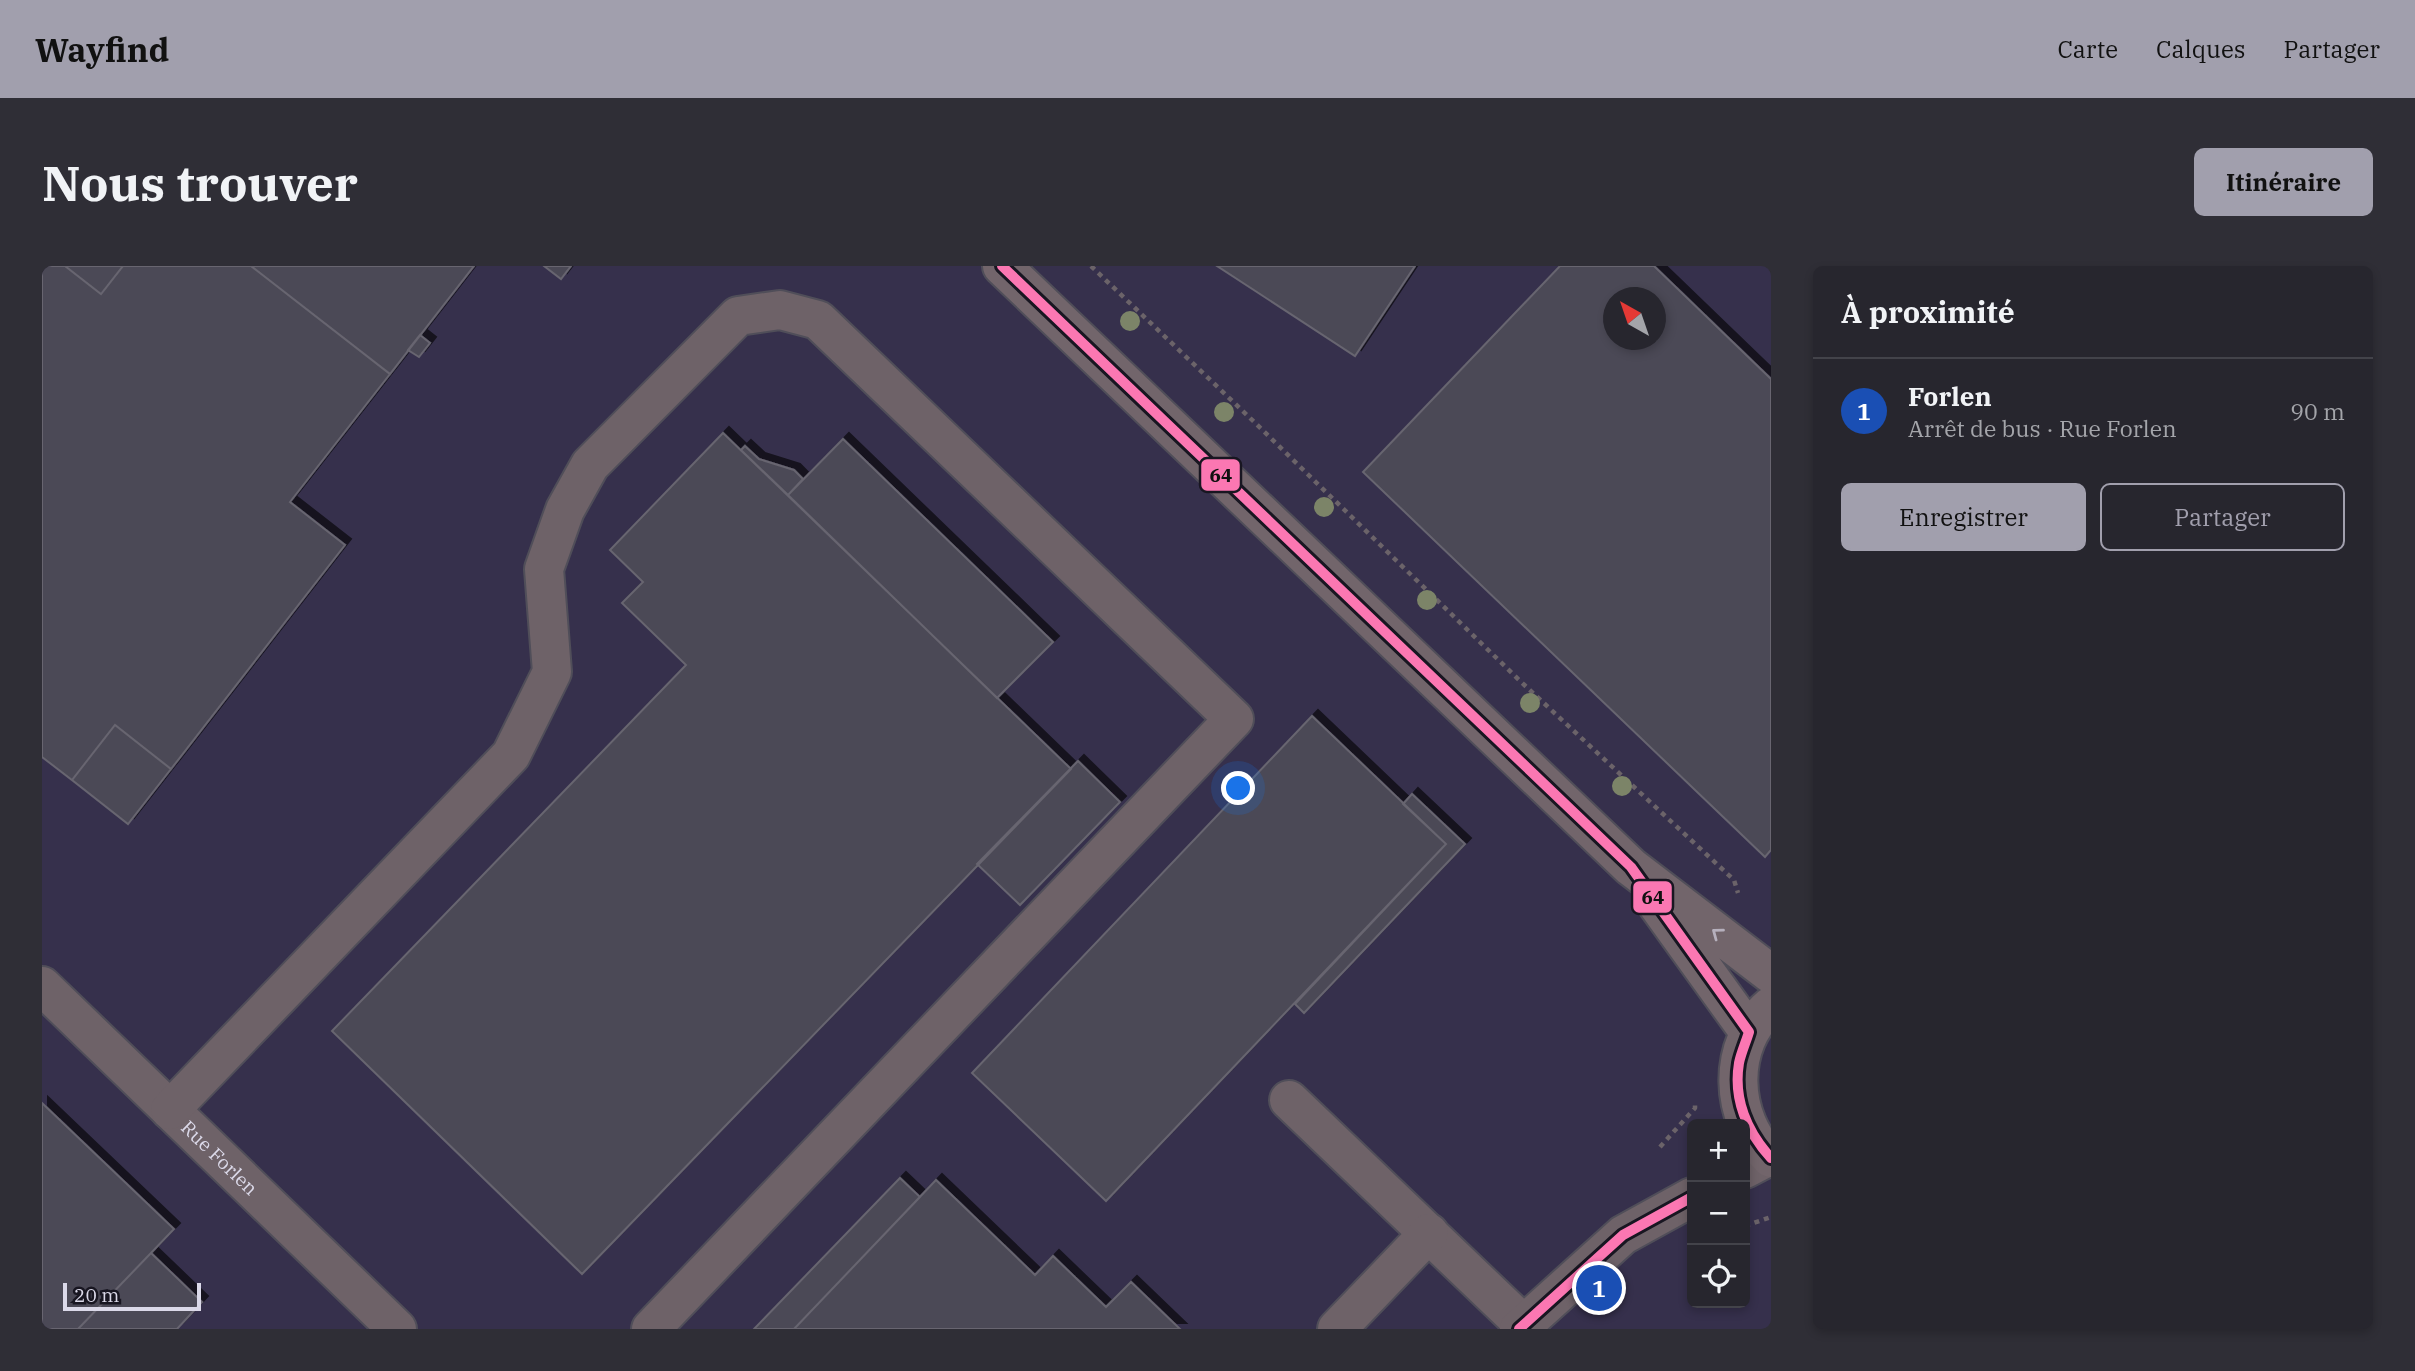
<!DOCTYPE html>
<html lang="fr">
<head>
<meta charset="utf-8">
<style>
  :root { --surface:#27262e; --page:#2f2e36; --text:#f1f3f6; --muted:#a4a5aa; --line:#43434a; --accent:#a19fad }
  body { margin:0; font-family:"IBM Plex Serif",serif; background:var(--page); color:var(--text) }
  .controls { position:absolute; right:21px; bottom:21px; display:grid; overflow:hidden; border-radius:10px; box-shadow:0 4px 10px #0003 }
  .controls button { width:63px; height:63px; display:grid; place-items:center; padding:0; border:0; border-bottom:2px solid var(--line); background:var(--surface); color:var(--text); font:35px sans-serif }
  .compass { position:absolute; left:1561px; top:21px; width:63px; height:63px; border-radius:50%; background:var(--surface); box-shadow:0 4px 10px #0003; rotate:320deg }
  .scale { position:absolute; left:21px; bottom:18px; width:138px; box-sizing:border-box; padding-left:7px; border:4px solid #dbd9e9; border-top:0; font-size:19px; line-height:24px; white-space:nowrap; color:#dbd9e9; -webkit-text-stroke:5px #181621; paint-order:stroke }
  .you { position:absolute; left:1197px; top:523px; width:24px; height:24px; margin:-18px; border:5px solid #fff; border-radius:50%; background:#1a73e8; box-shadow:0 0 0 10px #1a73e833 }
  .badge { display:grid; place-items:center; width:46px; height:46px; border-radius:50%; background:var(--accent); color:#fff; font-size:23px; font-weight:700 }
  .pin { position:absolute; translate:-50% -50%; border:4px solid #fff; box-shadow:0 2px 7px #0006 }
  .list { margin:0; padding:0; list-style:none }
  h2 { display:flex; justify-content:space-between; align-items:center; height:91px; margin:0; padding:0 28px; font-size:30px }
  h2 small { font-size:23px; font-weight:400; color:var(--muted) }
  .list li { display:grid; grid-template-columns:46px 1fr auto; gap:21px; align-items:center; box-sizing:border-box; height:105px; padding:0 28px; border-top:2px solid var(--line) }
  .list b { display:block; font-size:26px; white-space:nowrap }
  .list p { margin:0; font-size:23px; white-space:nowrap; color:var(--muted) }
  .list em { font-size:23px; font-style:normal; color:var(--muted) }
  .actions { display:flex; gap:14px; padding:21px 28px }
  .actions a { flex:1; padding:16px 0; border:2px solid var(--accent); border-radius:10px; text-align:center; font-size:24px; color:var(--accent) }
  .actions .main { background:var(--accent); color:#111 }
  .icon { flex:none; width:38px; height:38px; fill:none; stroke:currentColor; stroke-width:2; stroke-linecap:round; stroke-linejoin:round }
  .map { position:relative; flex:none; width:1729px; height:1063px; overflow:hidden; border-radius:10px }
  header { display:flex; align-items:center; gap:42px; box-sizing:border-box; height:98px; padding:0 35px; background:var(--accent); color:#111 }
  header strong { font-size:33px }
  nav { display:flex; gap:38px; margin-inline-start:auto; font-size:24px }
  .intro { display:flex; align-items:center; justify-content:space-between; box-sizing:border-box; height:168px; padding:0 42px }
  h1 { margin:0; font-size:49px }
  .button { padding:18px 32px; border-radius:10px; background:var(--accent); color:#111; font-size:24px; font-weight:700 }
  main { display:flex; gap:42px; padding:0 42px }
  aside { flex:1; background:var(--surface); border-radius:10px; box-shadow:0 4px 10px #0003 }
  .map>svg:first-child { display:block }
  .built { fill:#36304c; fill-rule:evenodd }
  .building { fill:#4c4a56; stroke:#676570; stroke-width:2; fill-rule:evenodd; filter:url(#shadow) }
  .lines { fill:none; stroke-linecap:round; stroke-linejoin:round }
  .minor-casing { stroke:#504e59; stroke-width:42 }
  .major-casing { stroke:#504e59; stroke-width:42 }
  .path { stroke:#6b6369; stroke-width:4.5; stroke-dasharray:5 5; stroke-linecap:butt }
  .minor { stroke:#6e6268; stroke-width:38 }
  .major { stroke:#72656b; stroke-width:38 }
  .bus-1-casing { stroke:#181621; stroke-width:16 }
  .bus-1 { stroke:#fb77b2; stroke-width:10 }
  .tree { fill:#7c8468 }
  .oneway { stroke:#b6b0bd }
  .labels { text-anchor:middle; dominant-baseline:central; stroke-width:6; stroke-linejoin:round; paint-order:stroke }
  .street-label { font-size:19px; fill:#dbd9e9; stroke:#181621 }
  .line-badge { stroke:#181621; stroke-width:2.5 }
  .pale-badge-label { font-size:19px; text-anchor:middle; font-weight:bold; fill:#111 }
</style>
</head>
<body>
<header>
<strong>Wayfind</strong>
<nav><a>Carte</a><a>Calques</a><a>Partager</a></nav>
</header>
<div class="intro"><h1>Nous trouver</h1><a class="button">Itinéraire</a></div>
<main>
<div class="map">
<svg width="1729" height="1063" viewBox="0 0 1729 1063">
  <defs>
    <filter id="shadow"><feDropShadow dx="6" dy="-6" stdDeviation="0" flood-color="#0009"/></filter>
  </defs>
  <rect width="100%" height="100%" fill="#34323e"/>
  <path class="built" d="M0,0H1729V1063H0ZM1572,32H1614V74H1572ZM1650,858H1703V1037H1650Z"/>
  <path class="building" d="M0,0H23L59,28L81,0H209L348,108L248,236L303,279L129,503L73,459L30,514L0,491Z
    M23,0H81L59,28Z
    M209,0H432L348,108Z
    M502,0H529L519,13Z
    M1175,0H1373L1313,90Z
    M1518,0H1612L1729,113V584L1723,591L1321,206ZM1572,32H1614V74H1572Z
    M378,69L388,77L377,91L366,84Z
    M681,167L1029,503L540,1008L290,765L644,399L580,337L601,316L568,284Z
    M801,173L1011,376L955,432L746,229Z
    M703,180L717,193L752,204L761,213L746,229L699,184Z
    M1270,450L1404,578L1064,935L930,807Z
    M73,459L129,503L86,558L30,514Z
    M1036,495L1078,536L978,639L935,598Z
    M1370,528L1423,578L1262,747L1253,738L1404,578L1361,538Z
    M0,837L132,963L36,1063H0Z
    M858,912L878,931L752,1063H712Z
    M894,914L993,1009L1011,990L1064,1041L1089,1016L1138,1063H752Z
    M109,987L160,1036L135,1063H36Z"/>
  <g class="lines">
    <g class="minor-casing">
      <g id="minor">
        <path id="s1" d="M0,720L355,1063"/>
        <path d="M1247,834L1482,1059"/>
        <path d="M128,844L469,489L510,406L502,303L523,244L548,199L696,50L738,44L776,54L1192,453L609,1063"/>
        <path d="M1703,903L1726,891"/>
        <path d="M1295,1063L1387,967"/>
        <path d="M1477,1063L1581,969L1650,931"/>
      </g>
    </g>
    <g class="major-casing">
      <path id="major" d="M960,0L1589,601L1729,708
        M1612,634L1707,766
        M1729,740C1684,778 1687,853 1729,892"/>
    </g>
    <path class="path" d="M1049,0L1206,150L1477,414L1692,614L1696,627
      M1618,881L1653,842V837
      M1703,960L1729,951"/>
    <use href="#minor" class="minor"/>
    <use href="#major" class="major"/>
    <g class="bus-1-casing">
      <path id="bus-1" d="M960,0L1589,601L1707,766C1704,776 1699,787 1697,797C1691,833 1705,866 1729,892
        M1477,1063L1581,969L1650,931"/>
    </g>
    <use href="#bus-1" class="bus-1"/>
  </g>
  <g class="tree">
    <circle cx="1088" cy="55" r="10"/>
    <circle cx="1182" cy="146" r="10"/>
    <circle cx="1282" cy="241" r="10"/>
    <circle cx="1385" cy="334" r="10"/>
    <circle cx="1488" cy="437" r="10"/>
    <circle cx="1580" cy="520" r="10"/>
  </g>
  <defs><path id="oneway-chevron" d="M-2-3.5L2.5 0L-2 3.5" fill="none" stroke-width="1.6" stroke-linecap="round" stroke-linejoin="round" transform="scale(1.75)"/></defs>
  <use class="oneway" href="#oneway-chevron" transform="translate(1675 667) rotate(-143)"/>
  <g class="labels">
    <g class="street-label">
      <text stroke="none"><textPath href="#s1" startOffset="247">Rue Forlen</textPath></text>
    </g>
  </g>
  <g class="line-badge">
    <rect x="1158" y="192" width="41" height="34" rx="7" fill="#fb77b2"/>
    <rect x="1590" y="614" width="41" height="34" rx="7" fill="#fb77b2"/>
  </g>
  <g class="pale-badge-label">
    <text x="1179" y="216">64</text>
    <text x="1611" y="638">64</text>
  </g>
</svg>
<div class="controls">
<button>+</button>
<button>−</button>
<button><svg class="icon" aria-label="locate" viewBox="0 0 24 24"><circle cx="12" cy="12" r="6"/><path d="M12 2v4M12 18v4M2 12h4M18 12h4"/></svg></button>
</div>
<svg class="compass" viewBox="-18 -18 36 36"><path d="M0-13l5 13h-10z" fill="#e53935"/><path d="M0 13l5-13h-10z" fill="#a4a5aa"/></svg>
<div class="scale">20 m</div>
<div class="you"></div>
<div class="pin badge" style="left:1557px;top:1022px;background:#1a4fb4">1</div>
</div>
<aside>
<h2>À proximité<small></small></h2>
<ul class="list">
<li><span class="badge" style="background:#1a4fb4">1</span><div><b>Forlen</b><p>Arrêt de bus · Rue Forlen</p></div><em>90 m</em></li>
</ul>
<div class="actions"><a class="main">Enregistrer</a><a>Partager</a></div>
</aside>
</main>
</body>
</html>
